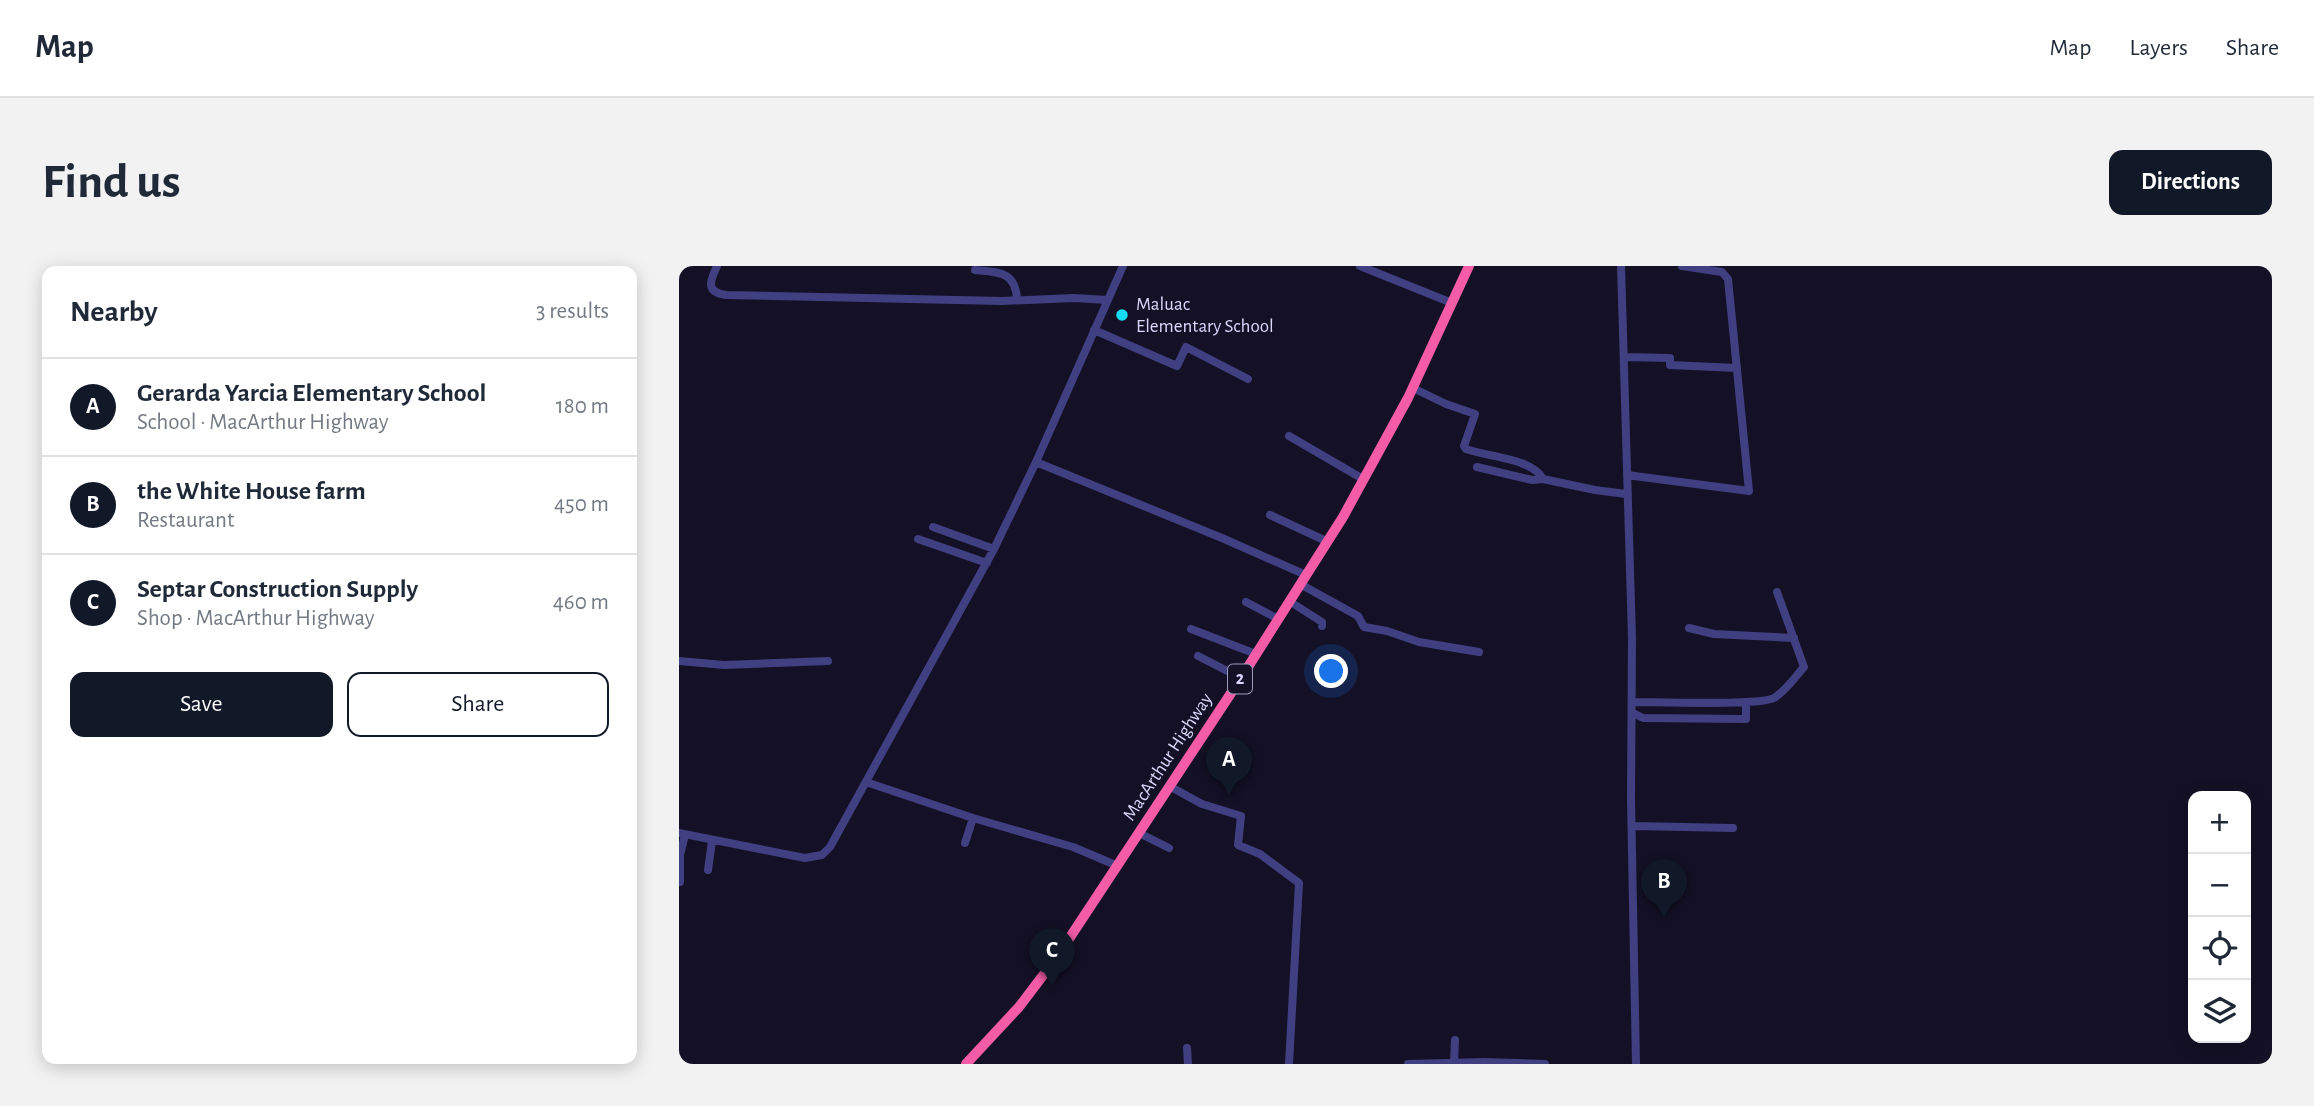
<!DOCTYPE html>
<html lang="en">
<head>
<meta charset="utf-8">
<style>
  :root { --surface:#fff; --page:#f2f2f3; --text:#1f2937; --muted:#747a83; --line:#e0e1e3; --accent:#111827 }
  body { margin:0; font-family:"Alegreya Sans",sans-serif; background:var(--page); color:var(--text) }
  .controls { position:absolute; right:21px; bottom:21px; display:grid; overflow:hidden; border-radius:14px; box-shadow:0 4px 18px #0003 }
  .controls button { width:63px; height:63px; display:grid; place-items:center; padding:0; border:0; border-bottom:2px solid var(--line); background:var(--surface); color:var(--text); font:35px sans-serif }
  .you { position:absolute; left:653px; top:406px; width:24px; height:24px; margin:-18px; border:5px solid #fff; border-radius:50%; background:#1a73e8; box-shadow:0 0 0 10px #1a73e833 }
  .badge { display:grid; place-items:center; width:46px; height:46px; border-radius:50%; background:var(--accent); color:#fff; font-size:23px; font-weight:700 }
  .pin { position:absolute; translate:-50% -58px; filter:drop-shadow(0 2px 4px #0008) }
  .pin::after { content:''; position:absolute; top:37px; width:24px; height:21px; background:inherit; clip-path:polygon(0 0,100% 0,50% 100%) }
  .list { margin:0; padding:0; list-style:none }
  h2 { display:flex; justify-content:space-between; align-items:center; height:91px; margin:0; padding:0 28px; font-size:30px }
  h2 small { font-size:23px; font-weight:400; color:var(--muted) }
  .list li { display:grid; grid-template-columns:46px 1fr auto; gap:21px; align-items:center; box-sizing:border-box; height:98px; padding:0 28px; border-top:2px solid var(--line) }
  .list b { display:block; font-size:26px; white-space:nowrap }
  .list p { margin:0; font-size:23px; white-space:nowrap; color:var(--muted) }
  .list em { font-size:23px; font-style:normal; color:var(--muted) }
  .actions { display:flex; gap:14px; padding:21px 28px }
  .actions a { flex:1; padding:16px 0; border:2px solid var(--accent); border-radius:14px; text-align:center; font-size:24px; color:var(--accent) }
  .actions .main { background:var(--accent); color:#fff }
  .icon { flex:none; width:38px; height:38px; fill:none; stroke:currentColor; stroke-width:2; stroke-linecap:round; stroke-linejoin:round }
  .map { position:relative; flex:none; width:1593px; height:798px; overflow:hidden; border-radius:14px }
  header { display:flex; align-items:center; gap:42px; box-sizing:border-box; height:98px; padding:0 35px; background:var(--surface); border-bottom:2px solid var(--line) }
  header strong { font-size:33px }
  nav { display:flex; gap:38px; margin-inline-start:auto; font-size:24px }
  .intro { display:flex; align-items:center; justify-content:space-between; box-sizing:border-box; height:168px; padding:0 42px }
  h1 { margin:0; font-size:49px }
  .button { padding:18px 32px; border-radius:14px; background:var(--accent); color:#fff; font-size:24px; font-weight:700 }
  main { display:flex; gap:42px; padding:0 42px }
  aside { flex:1; background:var(--surface); border-radius:14px; box-shadow:0 4px 18px #0003 }
  .map>svg:first-child { display:block }
  .lines { fill:none; stroke-linecap:round; stroke-linejoin:round }
  .minor { stroke:#403f81; stroke-width:8 }
  .highway { stroke:#f45ca8; stroke-width:10 }
  .poi-dot { fill:#12deef; stroke:#141126; stroke-width:2.5 }
  .labels { text-anchor:middle; dominant-baseline:central; stroke-width:5; stroke-linejoin:round; paint-order:stroke }
  .shield { fill:#141126; stroke:#9f9cbc; stroke-width:2 }
  .shield-label { font-size:18px; font-weight:bold; fill:#dbd8fc }
  .poi-label { font-size:19px; fill:#dbd8fc; stroke:#141126; text-anchor:start }
  .street-label { font-size:19px; fill:#dbd8fc; stroke:#141126 }
</style>
</head>
<body>
<header>
<strong>Map</strong>
<nav><a>Map</a><a>Layers</a><a>Share</a></nav>
</header>
<div class="intro"><h1>Find us</h1><a class="button">Directions</a></div>
<main>
<aside>
<h2>Nearby<small>3 results</small></h2>
<ul class="list">
<li><span class="badge">A</span><div><b>Gerarda Yarcia Elementary School</b><p>School · MacArthur Highway</p></div><em>180 m</em></li>
<li><span class="badge">B</span><div><b>the White House farm</b><p>Restaurant</p></div><em>450 m</em></li>
<li><span class="badge">C</span><div><b>Septar Construction Supply</b><p>Shop · MacArthur Highway</p></div><em>460 m</em></li>
</ul>
<div class="actions"><a class="main">Save</a><a>Share</a></div>
</aside>
<div class="map">
<svg width="1593" height="798" viewBox="0 0 1593 798">
  <rect width="100%" height="100%" fill="#141126"/>
  <g class="lines">
    <path class="minor" d="M38,0C31,15 26,26 47,29L323,35L395,32L428,34
      M681,0L773,37
      M942,0L953,372L952,533L957,798
      M296,4C319,6 337,5 338,34
      M415,64L498,100L507,81L569,113
      M946,91L991,92V99L1058,102
      M734,122L767,138L796,148L785,180L787,183C808,191 853,192 864,213
      M610,170L684,213
      M357,196L543,272L627,309
      M798,201L853,214L864,213L916,224L947,228
      M948,209L1070,225L1049,13L1043,6L1003,0
      M591,249L647,275
      M254,261L315,283
      M239,273L308,297
      M621,318L679,350L685,361L708,365L740,376L800,386
      M610,335L643,356V360
      M567,336L599,353
      M1010,362L1035,368L1115,372
      M512,363L577,388
      M519,390L562,412
      M0,395L45,399L149,395
      M953,436C978,436 1079,440 1095,432C1107,425 1116,411 1125,401L1098,326
      M954,447L964,452L1067,453V436
      M187,516L294,552L394,581L439,600
      M490,520L523,538L562,550L559,579L581,588L620,617L610,798
      M954,560L1054,562
      M0,567L126,592L143,589L151,581L315,283L357,196L444,0
      M460,567L490,582
      M286,577L294,552
      M29,604L33,575
      M1,616V589L6,569
      M508,782L509,798
      M775,797L776,774
      M729,798L805,796L866,798"/>
    <path class="highway" d="M287,798L340,741L378,691L562,412L664,251L729,132L790,0"/>
  </g>
  <circle class="poi-dot" cx="443" cy="49" r="7"/>
  <g class="labels">
    <rect class="shield" x="549" y="398.5" width="24" height="29" rx="5"/>
    <g class="shield-label">
      <text x="561" y="413">2</text>
    </g>
    <g class="poi-label">
      <text x="457" y="38">Maluac<tspan x="457" dy="22">Elementary School</tspan></text>
    </g>
    <g class="street-label">
      <text transform="translate(489 491) rotate(-57)">MacArthur Highway</text>
    </g>
  </g>
</svg>
<div class="controls">
<button>+</button>
<button>−</button>
<button><svg class="icon" aria-label="locate" viewBox="0 0 24 24"><circle cx="12" cy="12" r="6"/><path d="M12 2v4M12 18v4M2 12h4M18 12h4"/></svg></button>
<button><svg class="icon" aria-label="layers" viewBox="0 0 24 24"><path d="M12 4l9 5-9 5-9-5zM3 14l9 5 9-5"/></svg></button>
</div>
<div class="you"></div>
<div class="pin badge" style="left:550px;top:529px">A</div>
<div class="pin badge" style="left:985px;top:651px">B</div>
<div class="pin badge" style="left:373px;top:720px">C</div>
</div>
</main>
</body>
</html>
